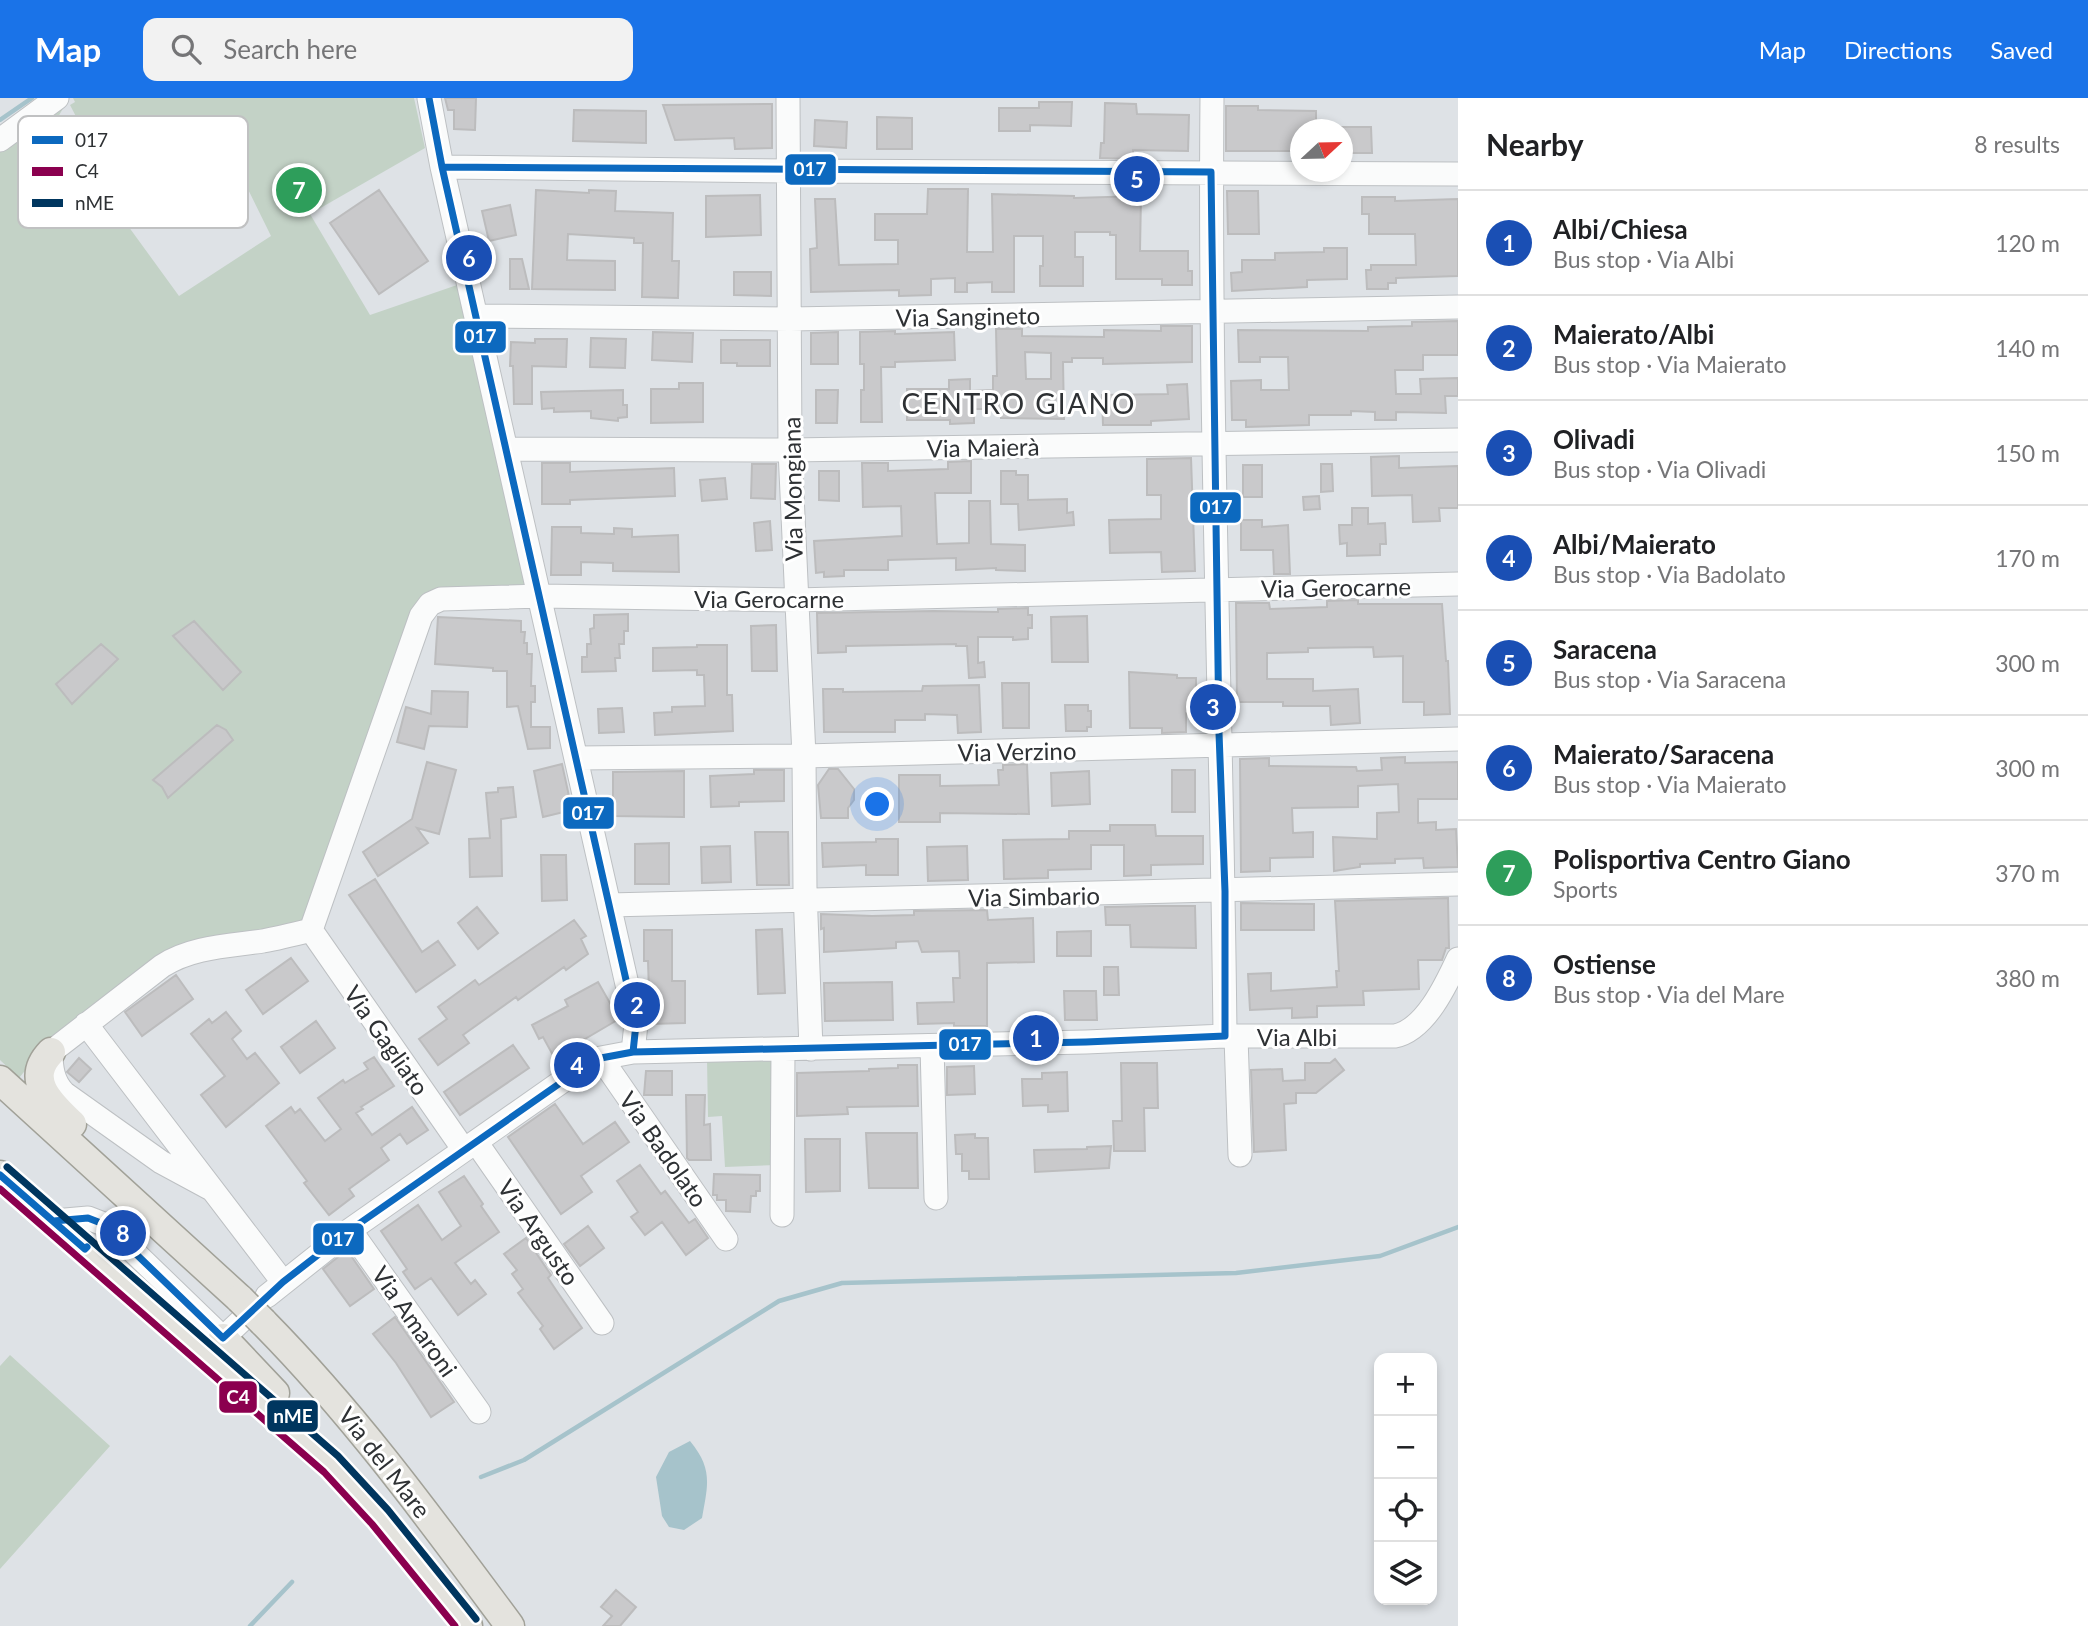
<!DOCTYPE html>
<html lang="en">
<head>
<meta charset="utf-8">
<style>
  :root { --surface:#fff; --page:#f2f2f2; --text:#202124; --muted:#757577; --line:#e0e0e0; --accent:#1a73e8 }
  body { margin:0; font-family:Lato,sans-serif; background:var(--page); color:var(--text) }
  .controls { position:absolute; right:21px; bottom:21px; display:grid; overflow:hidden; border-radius:14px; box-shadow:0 4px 10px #0003 }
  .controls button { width:63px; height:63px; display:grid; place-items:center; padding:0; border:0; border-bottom:2px solid var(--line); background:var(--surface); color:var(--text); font:35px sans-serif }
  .compass { position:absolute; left:1290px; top:21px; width:63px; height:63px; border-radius:50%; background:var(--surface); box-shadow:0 4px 10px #0003; rotate:68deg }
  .you { position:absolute; left:878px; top:707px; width:24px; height:24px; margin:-18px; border:5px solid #fff; border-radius:50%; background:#1a73e8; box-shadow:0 0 0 10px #1a73e833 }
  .badge { display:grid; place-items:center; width:46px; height:46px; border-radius:50%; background:var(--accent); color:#fff; font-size:23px; font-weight:700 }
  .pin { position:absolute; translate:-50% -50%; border:4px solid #fff; box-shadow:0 2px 7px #0006 }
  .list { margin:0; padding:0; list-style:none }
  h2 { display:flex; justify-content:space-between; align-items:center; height:91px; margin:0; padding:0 28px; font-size:30px }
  h2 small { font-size:23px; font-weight:400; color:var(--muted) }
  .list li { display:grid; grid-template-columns:46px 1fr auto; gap:21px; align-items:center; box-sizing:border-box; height:105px; padding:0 28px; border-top:2px solid var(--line) }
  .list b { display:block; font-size:26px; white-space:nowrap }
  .list p { margin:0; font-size:23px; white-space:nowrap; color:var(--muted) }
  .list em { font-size:23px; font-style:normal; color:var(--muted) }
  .icon { flex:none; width:38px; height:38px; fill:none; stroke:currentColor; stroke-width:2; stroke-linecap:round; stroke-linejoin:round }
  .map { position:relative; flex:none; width:1458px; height:1528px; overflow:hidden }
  header { display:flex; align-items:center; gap:42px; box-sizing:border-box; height:98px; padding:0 35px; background:var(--accent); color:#fff }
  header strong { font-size:33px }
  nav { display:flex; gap:38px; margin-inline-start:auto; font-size:24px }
  .search { width:490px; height:63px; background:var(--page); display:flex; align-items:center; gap:18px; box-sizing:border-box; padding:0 24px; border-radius:14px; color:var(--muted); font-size:26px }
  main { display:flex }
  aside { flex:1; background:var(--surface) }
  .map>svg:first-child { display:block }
  .green { fill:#c3d2c6 }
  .water { fill:#a6c3cb }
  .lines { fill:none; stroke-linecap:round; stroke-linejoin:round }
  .stream { stroke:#a6c3cb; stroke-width:4.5 }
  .building { fill:#c9c9cb; stroke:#bcbcbd; stroke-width:2; fill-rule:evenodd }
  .minor-casing { stroke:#bdc0c3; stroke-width:25 }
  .major-casing { stroke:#a1a198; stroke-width:31 }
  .minor { stroke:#fafbfb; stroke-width:23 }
  .major { stroke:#e4e3de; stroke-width:28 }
  .major-bridge-casing { stroke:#a1a198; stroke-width:31; stroke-linecap:butt }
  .major-bridge { stroke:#e4e3de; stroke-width:28 }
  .bus-1-casing { stroke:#fff; stroke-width:12 }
  .bus-2-casing { stroke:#fff; stroke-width:12 }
  .bus-3-casing { stroke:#fff; stroke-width:12 }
  .bus-1 { stroke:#0c69bf; stroke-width:7 }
  .bus-2 { stroke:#8b004f; stroke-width:7 }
  .bus-3 { stroke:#00365f; stroke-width:7 }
  .labels { text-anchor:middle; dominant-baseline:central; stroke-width:6; stroke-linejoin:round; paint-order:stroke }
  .street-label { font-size:24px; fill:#2e3134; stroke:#fff }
  .quarter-label { font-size:28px; letter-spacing:2px; fill:#2e3134; stroke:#fff }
  .key { fill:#fff; stroke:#c0c1c2; stroke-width:2 }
  .key-label { font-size:19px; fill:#2e3134 }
  .line-badge { stroke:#fff; stroke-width:2.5 }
  .badge-label { font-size:19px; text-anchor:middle; font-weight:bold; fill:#fff }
</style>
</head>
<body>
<header>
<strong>Map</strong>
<div class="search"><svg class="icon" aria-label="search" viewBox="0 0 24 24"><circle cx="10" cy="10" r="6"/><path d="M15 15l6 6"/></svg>Search here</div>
<nav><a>Map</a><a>Directions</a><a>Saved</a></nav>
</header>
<main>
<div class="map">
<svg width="1458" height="1528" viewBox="0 0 1458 1528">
  <rect width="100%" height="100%" fill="#dee2e6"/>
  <path class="green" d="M68,0H69L54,26L179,198L271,138L237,69L127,116L70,7L75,4L73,0H414L425,50L310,116L370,217L460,186L529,489L429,497L305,826L163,854L46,947L19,980L0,962V54Z
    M776,958V1067L725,1069L722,1018L708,1019L707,961Z
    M10,1257L110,1348L0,1471V1268Z"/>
  <path class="water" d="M690,1343C713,1371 708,1386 702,1420L684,1432L669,1429L662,1418L656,1379L669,1354Z"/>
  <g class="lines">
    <path class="stream" d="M0,22L32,0
      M481,1379L524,1362L779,1203L842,1185L1236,1175L1380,1158L1458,1129
      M250,1528L292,1484"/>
  </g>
  <path class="building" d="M445,0H476L475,32L454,31V12H448Z
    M1039,4H1072L1071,28L1030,27V33H999V10H1039Z
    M1105,5L1136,6L1137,16L1189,17L1188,53L1133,52V61L1100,60L1101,45H1104Z
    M772,6V50L735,51L734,40L675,42L663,7Z
    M1226,8H1258V12L1316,13V32H1300V53H1226Z
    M574,12L646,13V45L573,43Z
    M877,19L912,20V51H877Z
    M815,22L847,24L846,50L814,48Z
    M1342,29H1371L1372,55H1342Z
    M928,91H968L967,154H993L992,96L1074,98V100L1141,98L1140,153H1188V173H1192V187H1162V181H1116V137H1110V134H1075V159H1083V188H1040V168H1043V138H1014V194H992V184L967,185V194H955V180L931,181V197L899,198V192L811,194L810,151L817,150L815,101H835L839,167L898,166V142H875V116H927Z
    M379,92L428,163L379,196L330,125Z
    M536,92L589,95V92L616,93L615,113L673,115L672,163H679L678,200L642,199L643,145H634V140L568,136L567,162L615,163V192L532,191Z
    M1227,93H1258L1259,136H1228Z
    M760,97L761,137L706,139V98Z
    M1362,99H1395V103L1458,101V178L1396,180V185H1388V191H1367L1366,172H1371V167H1416L1415,136H1369V116H1362Z
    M510,107L516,137L489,143L482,113Z
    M1324,150H1347V181L1307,182V189L1232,193L1231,175L1242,174V162H1275V155L1324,154Z
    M510,161H522L529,191H510Z
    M734,174H771V198L734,197Z
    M1458,223V257H1423V272H1395L1396,296H1421L1420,281L1458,280V298H1445L1446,315L1396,314V322H1375V314L1351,313V317H1309V327L1246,329V322H1232L1231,283L1261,282V292H1289L1288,259H1260V264H1239L1238,232L1368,233V229L1412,228V224Z
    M1161,228H1192V264L1103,266V260H1072V264H1063L1064,321L1001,320V311H974V325L950,326V322H907V291H949V282L970,281V293L993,292V278H997L996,231H1022V238L1104,239V232L1161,233ZM1025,254L1051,255V281H1026Z
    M895,233V236L954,234L955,262L895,264V269H881L882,324H861V292H864V266H860V234Z
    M653,234L693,235L692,264L652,262Z
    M838,234V266H811V235Z
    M591,240L626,241L625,270L590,269Z
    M535,241H567L566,269L532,268V306H514L513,268H510L511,244L535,245Z
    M721,242H770V268H737V265H721Z
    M679,285H703V324L651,325V291H679Z
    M1187,286L1189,321L1151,323V327H1103L1102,297L1168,296L1167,287Z
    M623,292V307H627V319L618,320V323L591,320V313L554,314V310L542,311L541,294Z
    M816,292H838L837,325H816Z
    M1399,358V370L1458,368V410H1439L1440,423L1413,424L1412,397L1372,398L1371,359Z
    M1191,360L1195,473L1162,474L1161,454L1110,455L1109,422L1161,421V397H1147V361Z
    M971,363V395H935L937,446L969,445V403H990L991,446L1025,447V473L996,472V470L956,472V460L888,462V472H844V478L824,479V474L816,475L814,443L902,438L901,408L863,409L862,365H888V373L948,371V364Z
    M542,365H570V374L674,370L675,398L570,402V406H542Z
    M752,366H776L775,401L751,400Z
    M1321,366H1332L1333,393L1321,394Z
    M1243,367H1262V399H1243Z
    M819,373H839V403L819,402Z
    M1001,373H1016V377H1028V402L1067,401V415L1073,414L1074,427L1019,432L1018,406H1001Z
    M725,380L727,401L702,403L700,382Z
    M1319,398L1320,411L1304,412L1303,399Z
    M1352,410H1368V426L1385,425L1386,446H1380V457L1347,458V445L1340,446L1339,427H1352Z
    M1241,422H1262V429L1288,427L1290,476H1274L1273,452H1241Z
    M770,423L772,452L756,453L754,425Z
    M552,429H581V435L614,436V430L632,431V439L678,437L679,474L613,473V465L581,464V477H551Z
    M1358,502V506H1442L1446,563H1448L1450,616L1424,617V604H1403V558L1374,559L1373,549L1308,550V554L1267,555V581H1313V593L1358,591L1360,625L1331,627L1330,608H1283V604H1237L1236,505H1269L1270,511L1327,509V503Z
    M1028,510V517H1032V530H1028V541L1013,542V539H978V565L984,564L985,579L969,580L967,548H956V546L846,548V554L818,555L817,515L934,513L998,514V511Z
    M628,516V533H624V546H619L620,560H615L616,573L582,574V559H587V546H591L590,531L594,530V517Z
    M1087,518L1088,564H1052L1051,519Z
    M438,519L521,523V534H525L524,545H527V556H532L531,588H535V604H531V629H550V650L528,651L518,608L507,609V573H493V570L435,566Z
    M194,523L241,574L223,592L173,538Z
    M776,527L777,573H752L751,528Z
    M101,546L118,561L72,606L56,586Z
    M697,547H727V597H732L733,633L655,637L654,615L672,614V609L705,608L704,577H697V572L653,573V550L697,549Z
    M1129,574L1177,577V580H1196V594H1193V615H1186V634L1162,635V630H1130Z
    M1002,585H1029V630H1003Z
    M979,587L981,634L958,635L957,617L925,616V622H895V634H824L823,591H843V594L922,593L923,588Z
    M432,593L468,594L467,629L429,628L424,651L397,644L406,609L431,616Z
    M1065,607H1088V613H1091V629H1087V633H1066Z
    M622,610L624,634L599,635L598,611Z
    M217,627L226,632L233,642L168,700L162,689L153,682Z
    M1405,659V665L1458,664V701H1418V725L1436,724V732L1456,731L1458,769L1424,770L1423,760L1395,761V765L1360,766V769L1334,773L1333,739L1377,741V715L1399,714L1398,686L1358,688V709L1292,710L1293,735L1313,734V759L1270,760V773L1241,774L1240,661L1269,660V668L1356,669L1357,673L1382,672L1381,660Z
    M427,664L456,672L439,736L417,730L428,745L378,778L363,754L412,721Z
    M562,666L572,712L543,719L534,673Z
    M1027,666L1029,716L940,715V724H899V677H940V688L999,687L998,672H1003V667Z
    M829,671H838L854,691V702L848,710V720H821L818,687Z
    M754,672H784V703L739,704V708L711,709L710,678L754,676Z
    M1172,672H1195V714H1172Z
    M684,673V719L613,718V674Z
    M1089,673L1090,706L1052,708L1051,675Z
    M513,689L516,719L501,721L502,778L470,779L469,741L490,740L486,695L498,694V690Z
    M1110,727H1155L1156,738H1203V766L1151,767V777L1124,778V747H1091V771L1048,772V780L1004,781L1003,742L1069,741V733H1110Z
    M755,734H788L789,787H757Z
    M876,741H898V777H866V767L823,769L822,745L876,744Z
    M669,745V786H635V746Z
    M730,748L731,784L702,785L701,749Z
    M967,748L968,782L928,783L927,749Z
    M541,757H566L567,802L542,803Z
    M375,781L422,854L438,843L455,867L416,894L349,797Z
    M1448,800L1449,850H1446L1442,862H1418L1419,891L1363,893L1364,907L1317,908V919L1292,920V910L1250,912L1248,876L1271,875V893L1337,889L1336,873H1339L1335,803Z
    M1241,805L1314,806V832H1241Z
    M1154,808H1195L1196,850L1131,849L1130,827H1106L1105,809Z
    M477,809L498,835L478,851L458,825Z
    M987,812L988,822L1033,820L1034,864L987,865V928H954V925L918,926L917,905L954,904L953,880H960L959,853L922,854L918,843L896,844V850L824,854V830L821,831V816L872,818L914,817V813Z
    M574,822L586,838L581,841L588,856L566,872L564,869L518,902L516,899L463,937L469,945L438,967L419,941L447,921L438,909L475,882L479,887Z
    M782,831L785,895L758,896L756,832Z
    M644,832H672V883H685V925L650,926L648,863H644Z
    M1091,833V858H1057V834Z
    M291,860L308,883L263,916L246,892Z
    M1104,869H1118L1119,897H1104Z
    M176,877L193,901L142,938L125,914Z
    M598,884L619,921L554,959L543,939L539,941L532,927L568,908L565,902Z
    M892,884L893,922L825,923L824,885Z
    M1064,893H1096L1097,922H1065Z
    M226,914L241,933L232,941L247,961L255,955L279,985L226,1029L201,997L225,978L191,936L209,921L212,925Z
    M316,923L335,950L300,975L281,949Z
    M513,947L529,970L460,1017L444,994Z
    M374,959L394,988L361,1009L363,1011L356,1015L372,1037L412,1009L428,1032L407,1046L400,1036L381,1050L389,1062L349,1091L354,1098L329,1117L304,1085L307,1083L266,1028L291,1009L295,1015L300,1011L325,1043L341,1031L318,1000L343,982L345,985L368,971L364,965Z
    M79,960L91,971L79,984L67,974Z
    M1335,961L1344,972L1316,995H1296V1005L1284,1006L1286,1052L1254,1054L1251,972L1282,971L1283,983L1305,982V965H1330Z
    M1121,965H1157L1158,1010H1144L1145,1053H1114L1113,1023H1122Z
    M898,967H917L918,1008L847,1009L848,1016L797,1018V975L869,973V971L898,970Z
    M974,968L975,996L947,997V969Z
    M646,973H672V997H644Z
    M1067,974L1068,1013L1048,1014V1007L1023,1008L1022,981H1042V975Z
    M686,997H705L704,1027L710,1026L711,1062H689L687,1060Z
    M555,1006L583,1046L615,1024L629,1044L581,1078L592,1094L561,1116L508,1039Z
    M866,1035H917L918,1090H869Z
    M975,1036V1040H988L989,1081H969V1073H962V1056H956L955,1037Z
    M805,1041H840V1093L806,1094Z
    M1111,1048L1109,1070L1035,1074L1034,1052L1087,1051V1049Z
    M640,1067L661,1096L665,1093L689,1125L695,1121L708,1140L686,1157L662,1124L645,1137L631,1119L638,1114L617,1083Z
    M714,1076L760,1077V1093H756V1098H751L750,1114L726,1113V1102H717V1097H713Z
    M464,1078L483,1106L481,1108L499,1134L455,1165L471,1186L475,1182L486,1196L458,1217L431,1180L415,1191L403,1174L407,1171L381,1133L418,1107L442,1142L461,1128L439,1094Z
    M588,1128L604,1150L580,1168L564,1146Z
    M526,1140L551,1177L548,1180L558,1195L582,1230L554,1251L540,1231L543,1228L518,1195L523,1191L512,1176L517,1172L504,1156Z
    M347,1152L374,1191L350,1208L323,1171Z
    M395,1219L454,1304L431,1319L396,1265L373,1236Z
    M616,1492L636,1509L620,1528H603L612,1518L601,1509Z"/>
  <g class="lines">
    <g class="minor-casing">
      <path id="minor" d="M429,0L442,69L636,926L633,954
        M788,0L790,352L804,658L805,792L811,951
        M1212,0C1209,313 1222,626 1225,938
        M0,42L57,0
        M442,69L790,73L1458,76
        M477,218L790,221L1458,209
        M508,351L790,352L1458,342
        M576,660L804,658L1458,641
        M609,807L1458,786
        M311,832L421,518L430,506L441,501L541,498L795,502L1458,486
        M311,832L464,1052
        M86,926L283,1184
        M1236,939L1240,1057
        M932,948L936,1100
        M601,960L726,1141
        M476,1044L602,1225
        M211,1091L161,1064L64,995C53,984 51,970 51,954L162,868C191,849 228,848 263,843C279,840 295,836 311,832
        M782,1117L783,952
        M54,1123L88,1120L106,1127L223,1240L242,1222
        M350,1132L479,1314
        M267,1198L350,1132L574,975L601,960L633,954L1086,944L1225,938H1395C1425,932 1446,887 1458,861"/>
    </g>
    <g class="major-casing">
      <path id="major" d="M51,954C24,982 51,1006 72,1026
        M0,982L240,1201
        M0,1077L331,1366L380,1419L468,1528
        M263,1224C355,1317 432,1423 510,1528
        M223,1240L275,1295"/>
    </g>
    <use href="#minor" class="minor"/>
    <use href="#major" class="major"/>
    <g class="major-bridge-casing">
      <path id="major-bridge" d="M240,1201L263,1224"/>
    </g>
    <use href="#major-bridge" class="major-bridge"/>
    <g class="bus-1-casing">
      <path id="bus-1" d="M429,0L442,69L636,926L633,954
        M0,1077L85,1151L87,1149
        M54,1123L88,1120L106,1127L223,1240L283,1184L350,1132L566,981L601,960L633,954L1086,944L1225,938V793L1219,635L1211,74L442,69"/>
    </g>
    <g class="bus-2-casing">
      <path id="bus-2" d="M0,1091L324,1374L372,1426L455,1528"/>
    </g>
    <g class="bus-3-casing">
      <path id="bus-3" d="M7,1069L338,1358L388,1412L476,1521"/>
    </g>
    <use href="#bus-1" class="bus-1"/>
    <use href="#bus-2" class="bus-2"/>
    <use href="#bus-3" class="bus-3"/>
  </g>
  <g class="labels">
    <g class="street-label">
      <text transform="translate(968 218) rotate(-1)">Via Sangineto</text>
      <text transform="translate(983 349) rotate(-1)">Via Maierà</text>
      <text transform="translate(792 391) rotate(-91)">Via Mongiana</text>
      <text transform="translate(1336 489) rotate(-1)">Via Gerocarne</text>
      <text x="769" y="500">Via Gerocarne</text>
      <text transform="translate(1017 653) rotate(-1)">Via Verzino</text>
      <text transform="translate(1034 798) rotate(-1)">Via Simbario</text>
      <text x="1297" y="938">Via Albi</text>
      <text transform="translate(387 942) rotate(55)">Via Gagliato</text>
      <text transform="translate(664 1051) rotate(55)">Via Badolato</text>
      <text transform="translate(539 1134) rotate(55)">Via Argusto</text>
      <text transform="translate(415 1223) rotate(55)">Via Amaroni</text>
      <text transform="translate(385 1364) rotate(52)">Via del Mare</text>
    </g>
    <g class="quarter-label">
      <text x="1019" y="305">CENTRO GIANO</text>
    </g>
  </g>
  <rect x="18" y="18" width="230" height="112" rx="10" class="key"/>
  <rect x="32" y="38" width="31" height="8" fill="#0c69bf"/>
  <rect x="32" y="69" width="31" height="9" fill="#8b004f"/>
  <rect x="32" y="101" width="31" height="8" fill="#00365f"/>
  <g class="key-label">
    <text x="75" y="49">017</text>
    <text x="75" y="80">C4</text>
    <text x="75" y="112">nME</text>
  </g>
  <g class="line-badge">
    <rect x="784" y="55" width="53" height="33" rx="7" fill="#0c69bf"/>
    <rect x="454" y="222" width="53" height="34" rx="7" fill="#0c69bf"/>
    <rect x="1189" y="393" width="53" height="33" rx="7" fill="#0c69bf"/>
    <rect x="562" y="698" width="53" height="34" rx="7" fill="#0c69bf"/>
    <rect x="938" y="930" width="54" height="33" rx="7" fill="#0c69bf"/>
    <rect x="312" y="1124" width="53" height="34" rx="7" fill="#0c69bf"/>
    <rect x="218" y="1282" width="40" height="34" rx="7" fill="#8b004f"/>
    <rect x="266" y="1301" width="53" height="34" rx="7" fill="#00365f"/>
  </g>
  <g class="badge-label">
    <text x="810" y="78">017</text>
    <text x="480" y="245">017</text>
    <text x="1216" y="416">017</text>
    <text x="588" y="722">017</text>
    <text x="965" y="953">017</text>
    <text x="338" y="1148">017</text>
    <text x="238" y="1306">C4</text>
    <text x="293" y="1325">nME</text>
  </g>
</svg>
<div class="controls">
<button>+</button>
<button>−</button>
<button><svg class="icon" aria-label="locate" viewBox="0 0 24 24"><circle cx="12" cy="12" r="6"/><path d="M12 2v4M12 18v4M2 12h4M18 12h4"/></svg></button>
<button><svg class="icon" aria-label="layers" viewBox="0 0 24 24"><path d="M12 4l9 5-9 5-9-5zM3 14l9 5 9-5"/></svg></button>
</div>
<svg class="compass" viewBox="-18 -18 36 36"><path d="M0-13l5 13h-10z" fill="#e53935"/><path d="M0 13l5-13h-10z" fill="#757577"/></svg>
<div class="you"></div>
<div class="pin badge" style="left:1036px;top:940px;background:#1a4fb4">1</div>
<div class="pin badge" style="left:637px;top:907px;background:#1a4fb4">2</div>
<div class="pin badge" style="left:1213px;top:609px;background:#1a4fb4">3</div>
<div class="pin badge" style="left:577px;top:967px;background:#1a4fb4">4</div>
<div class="pin badge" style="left:1137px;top:81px;background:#1a4fb4">5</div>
<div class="pin badge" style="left:469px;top:160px;background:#1a4fb4">6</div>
<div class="pin badge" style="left:299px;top:92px;background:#2e9e5b">7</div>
<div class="pin badge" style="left:123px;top:1135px;background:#1a4fb4">8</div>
</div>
<aside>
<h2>Nearby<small>8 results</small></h2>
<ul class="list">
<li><span class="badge" style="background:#1a4fb4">1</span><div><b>Albi/Chiesa</b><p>Bus stop · Via Albi</p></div><em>120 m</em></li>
<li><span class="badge" style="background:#1a4fb4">2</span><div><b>Maierato/Albi</b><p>Bus stop · Via Maierato</p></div><em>140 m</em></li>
<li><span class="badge" style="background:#1a4fb4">3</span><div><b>Olivadi</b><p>Bus stop · Via Olivadi</p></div><em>150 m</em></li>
<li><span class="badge" style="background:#1a4fb4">4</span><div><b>Albi/Maierato</b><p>Bus stop · Via Badolato</p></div><em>170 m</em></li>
<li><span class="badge" style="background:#1a4fb4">5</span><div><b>Saracena</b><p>Bus stop · Via Saracena</p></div><em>300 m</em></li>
<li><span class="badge" style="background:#1a4fb4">6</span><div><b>Maierato/Saracena</b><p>Bus stop · Via Maierato</p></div><em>300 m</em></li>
<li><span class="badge" style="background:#2e9e5b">7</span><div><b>Polisportiva Centro Giano</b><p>Sports</p></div><em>370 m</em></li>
<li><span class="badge" style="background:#1a4fb4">8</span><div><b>Ostiense</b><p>Bus stop · Via del Mare</p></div><em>380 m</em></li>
</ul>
</aside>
</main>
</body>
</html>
